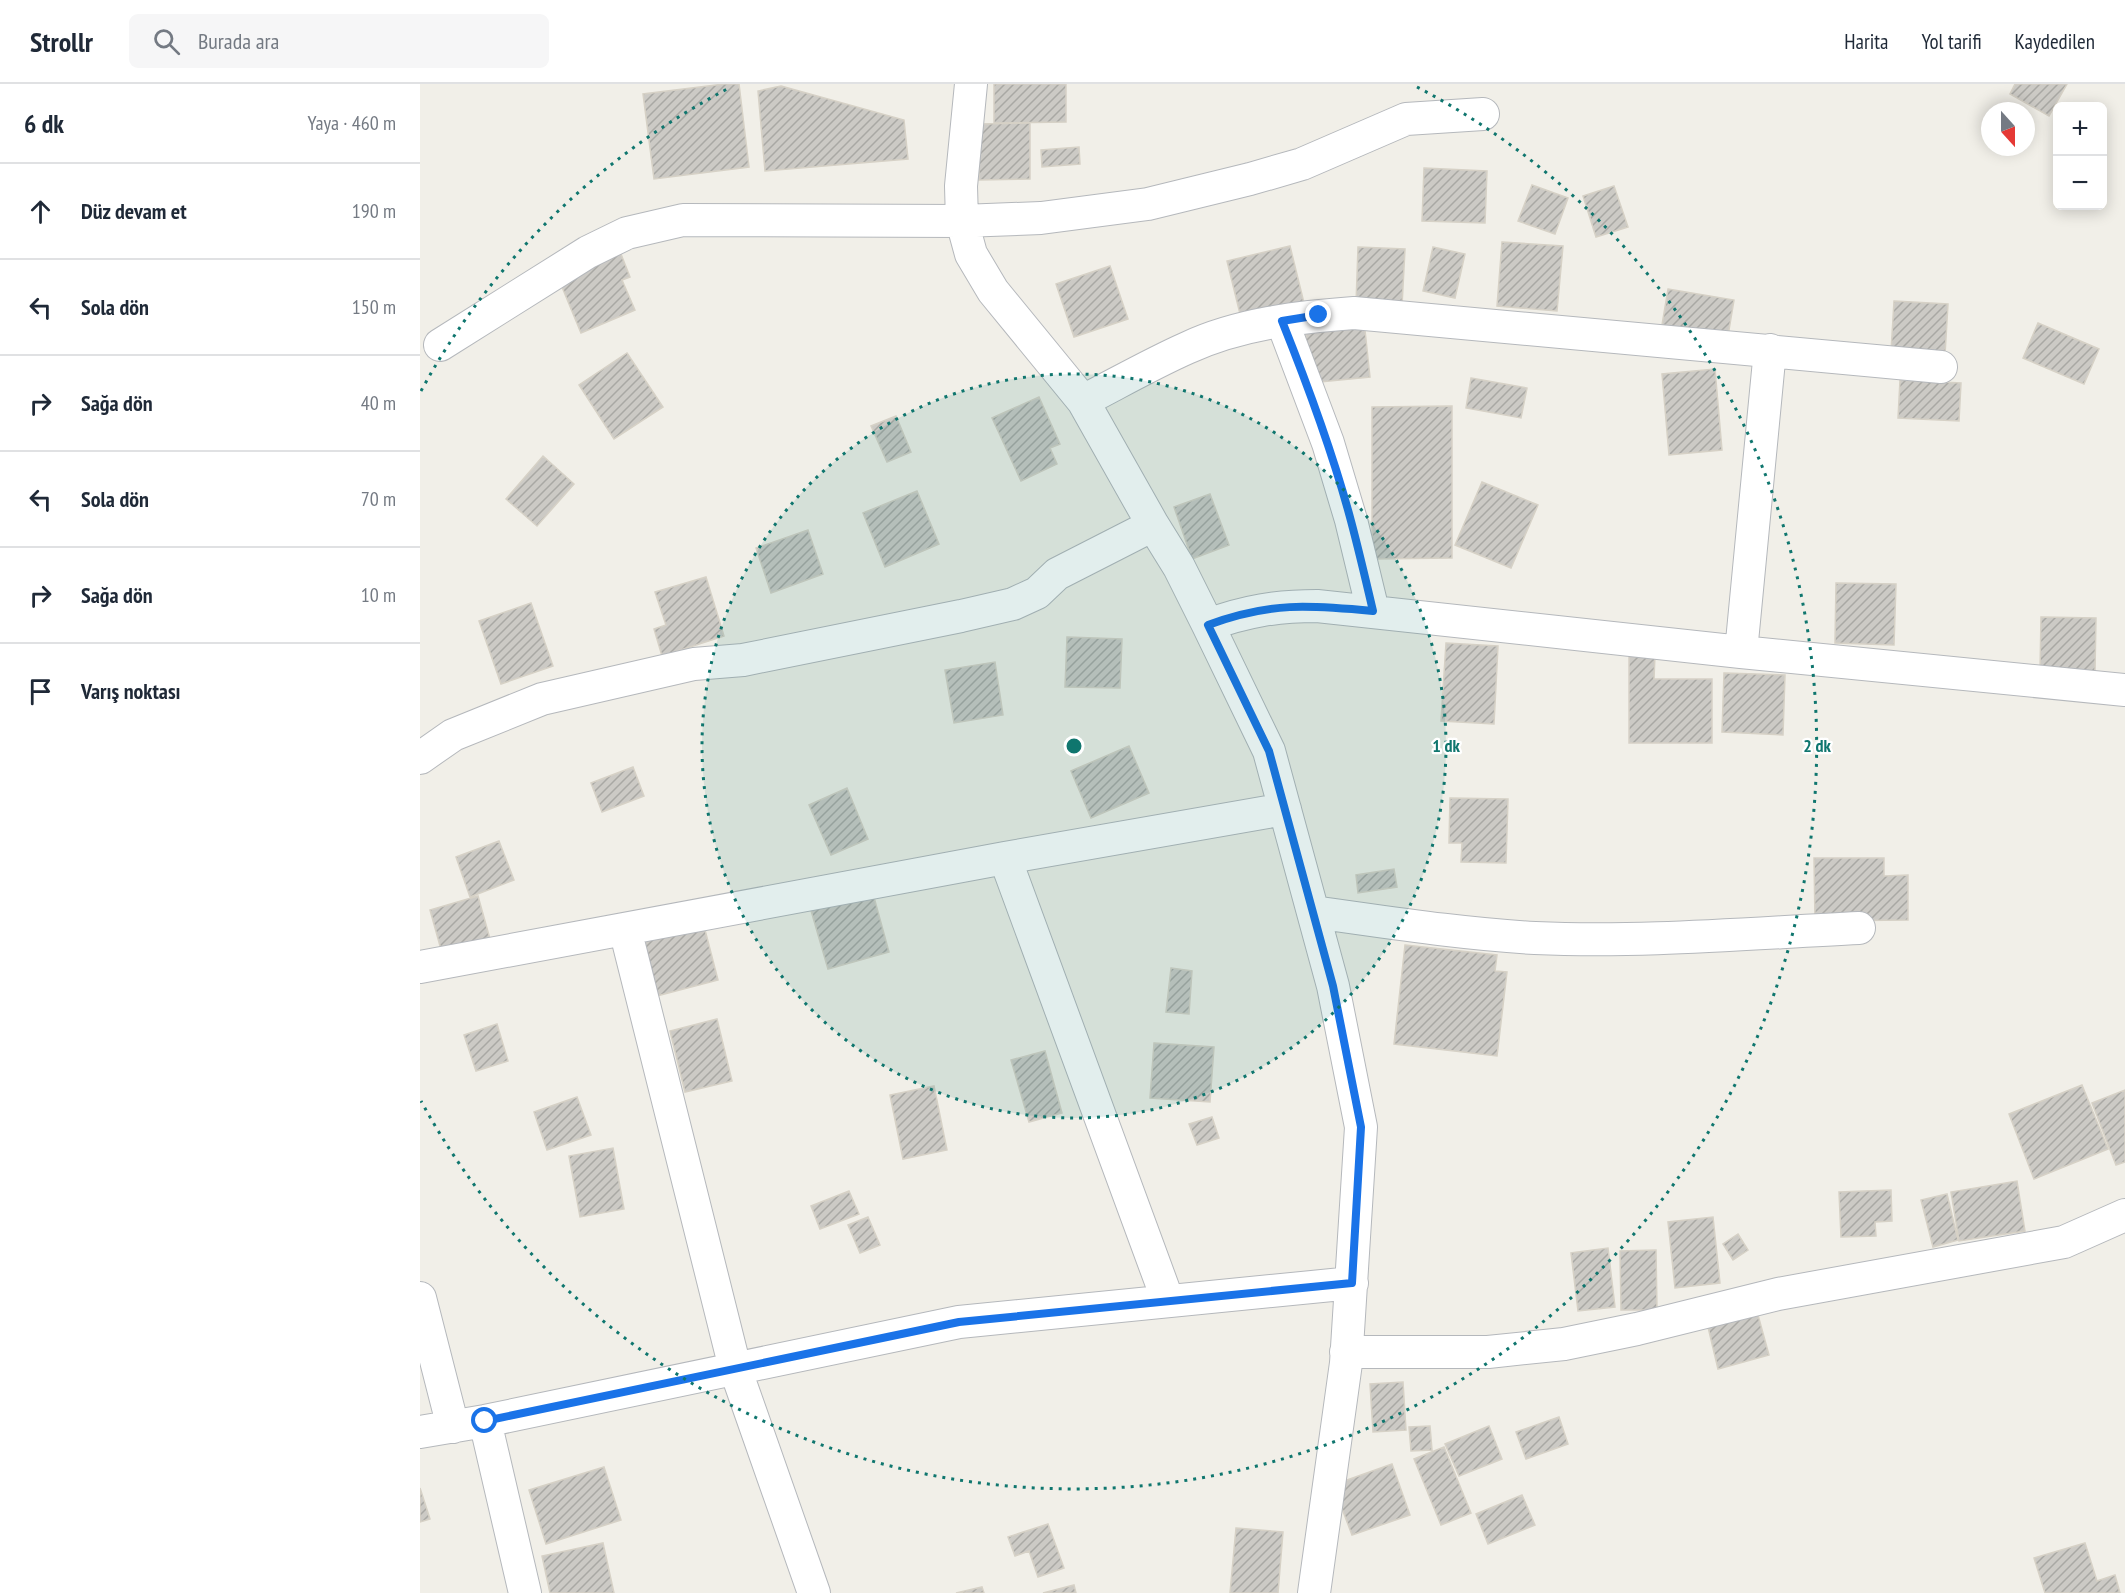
<!DOCTYPE html>
<html lang="tr">
<head>
<meta charset="utf-8">
<style>
  :root { --surface:#fff; --page:#f6f6f7; --text:#1f2937; --muted:#747a83; --line:#e0e1e3 }
  body { margin:0; font-family:"PT Sans Narrow",sans-serif; background:var(--page); color:var(--text) }
  .controls { position:absolute; right:18px; top:18px; display:grid; overflow:hidden; border-radius:9px; box-shadow:0 3px 15px #0003 }
  .controls button { width:54px; height:54px; display:grid; place-items:center; padding:0; border:0; border-bottom:2px solid var(--line); background:var(--surface); color:var(--text); font:30px sans-serif }
  .compass { position:absolute; left:1561px; top:18px; width:54px; height:54px; border-radius:50%; background:var(--surface); box-shadow:0 3px 15px #0003; rotate:159deg }
  .stop { position:absolute; width:18px; height:18px; margin:-14px; border:4px solid #1a73e8; border-radius:50%; background:#fff }
  .stop.end { background:#1a73e8; border-color:#fff; box-shadow:0 2px 6px #0008 }
  .list { margin:0; padding:0; list-style:none }
  h2 { display:flex; justify-content:space-between; align-items:center; height:78px; margin:0; padding:0 24px; font-size:26px }
  h2 small { font-size:20px; font-weight:400; color:var(--muted) }
  .list li { display:grid; grid-template-columns:39px 1fr auto; gap:18px; align-items:center; box-sizing:border-box; height:96px; padding:0 24px; border-top:2px solid var(--line) }
  .list b { display:block; font-size:22px; white-space:nowrap }
  .list em { font-size:20px; font-style:normal; color:var(--muted) }
  .icon { flex:none; width:33px; height:33px; fill:none; stroke:currentColor; stroke-width:2; stroke-linecap:round; stroke-linejoin:round }
  .map { position:relative; flex:none; width:1705px; height:1509px; overflow:hidden }
  header { display:flex; align-items:center; gap:36px; box-sizing:border-box; height:84px; padding:0 30px; background:var(--surface); border-bottom:2px solid var(--line) }
  header strong { font-size:28px }
  nav { display:flex; gap:33px; margin-inline-start:auto; font-size:21px }
  .search { width:420px; height:54px; background:var(--page); display:flex; align-items:center; gap:15px; box-sizing:border-box; padding:0 21px; border-radius:9px; color:var(--muted); font-size:22px }
  main { display:flex }
  aside { flex:1; background:var(--surface) }
  .map>svg:first-child { display:block }
  .building { fill:url(#building-hatch); stroke:#d6d1c6; stroke-width:1.5 }
  .lines { fill:none; stroke-linecap:round; stroke-linejoin:round }
  .minor-casing { stroke:#b5b8bc; stroke-width:34 }
  .minor { stroke:#fff; stroke-width:32 }
  .route { stroke:#1a73e8; stroke-width:8 }
  .ring { fill:none; stroke:#0f766e; stroke-width:3; stroke-dasharray:3 6 }
  .centre { fill:#0f766e; stroke:#fff; stroke-width:3 }
  .ring-label { font-size:18px; text-anchor:middle; font-weight:bold; fill:#0f766e; stroke:#fff; stroke-width:4.5; stroke-linejoin:round; paint-order:stroke }
</style>
</head>
<body>
<header>
<strong>Strollr</strong>
<div class="search"><svg class="icon" aria-label="search" viewBox="0 0 24 24"><circle cx="10" cy="10" r="6"/><path d="M15 15l6 6"/></svg>Burada ara</div>
<nav><a>Harita</a><a>Yol tarifi</a><a>Kaydedilen</a></nav>
</header>
<main>
<aside>
<h2>6 dk<small>Yaya · 460 m</small></h2>
<ul class="list">
<li><svg class="icon" aria-label="ahead" viewBox="0 0 24 24"><path d="M12 20V5M6 11l6-6 6 6"/></svg><div><b>Düz devam et</b></div><em>190 m</em></li>
<li><svg class="icon" aria-label="left" viewBox="0 0 24 24"><path d="M17 20v-9H6M10 6l-5 5 5 5"/></svg><div><b>Sola dön</b></div><em>150 m</em></li>
<li><svg class="icon" aria-label="right" viewBox="0 0 24 24"><path d="M7 20v-9h11M14 6l5 5-5 5"/></svg><div><b>Sağa dön</b></div><em>40 m</em></li>
<li><svg class="icon" aria-label="left" viewBox="0 0 24 24"><path d="M17 20v-9H6M10 6l-5 5 5 5"/></svg><div><b>Sola dön</b></div><em>70 m</em></li>
<li><svg class="icon" aria-label="right" viewBox="0 0 24 24"><path d="M7 20v-9h11M14 6l5 5-5 5"/></svg><div><b>Sağa dön</b></div><em>10 m</em></li>
<li><svg class="icon" aria-label="arrive" viewBox="0 0 24 24"><path d="M6 21V4h12l-3 4 3 4H6"/></svg><div><b>Varış noktası</b></div></li>
</ul>
</aside>
<div class="map">
<svg width="1705" height="1509" viewBox="0 0 1705 1509">
  <defs>
    <pattern id="building-hatch" width="6" height="6" patternUnits="userSpaceOnUse" patternTransform="scale(1.5)"><rect width="6" height="6" fill="#cccac5"/><path d="M-1 1l2-2M0 6l6-6M5 7l2-2" fill="none" stroke="#a9a8a4"/></pattern>
  </defs>
  <rect width="100%" height="100%" fill="#f1efe8"/>
  <path class="building" d="M304,0H319L329,83L234,95L223,10Z
    M574,0H646V38L574,39Z
    M1595,0H1647L1629,32L1590,10Z
    M361,2L484,36L488,75L345,87L338,7Z
    M610,39V95L559,96V40Z
    M659,63L660,80L622,83L621,66Z
    M1004,84L1067,87L1065,139L1002,137Z
    M1112,101L1148,114L1135,150L1098,137Z
    M1194,102L1208,143L1176,153L1163,112Z
    M1082,158L1143,162L1137,227L1077,222Z
    M870,162L885,223L822,238L807,177Z
    M938,163L985,165L982,222L936,220Z
    M1013,163L1045,170L1035,214L1003,207Z
    M199,165L210,193L202,196L215,226L161,249L137,191Z
    M690,182L708,235L654,253L636,200Z
    M1248,205L1314,216L1308,252L1242,241Z
    M1474,217L1528,220L1525,271L1471,268Z
    M944,237L950,293L890,299L885,242Z
    M1618,239L1679,265L1664,300L1603,274Z
    M207,269L243,323L194,355L159,301Z
    M1295,285L1302,366L1249,371L1242,290Z
    M1051,294L1107,304L1101,334L1046,324Z
    M1480,296L1541,299L1539,337L1478,334Z
    M619,313L640,360L630,364L637,380L601,397L572,334Z
    M1032,322V474L952,475V323Z
    M476,332L491,368L467,378L451,342Z
    M123,372L154,400L117,442L86,415Z
    M1062,398L1118,421L1091,484L1035,461Z
    M497,407L519,460L465,483L443,429Z
    M790,410L809,461L772,475L754,423Z
    M388,446L403,490L351,509L336,464Z
    M286,493L304,552L242,572L234,545L246,541L235,508Z
    M1416,499L1476,500L1474,561L1415,559Z
    M111,519L133,582L81,600L59,537Z
    M1621,533L1676,534L1675,587H1620Z
    M647,553L702,555L700,604L645,603Z
    M1026,559L1078,562L1074,640L1021,637Z
    M1209,570L1235,571L1234,595H1292V659H1209Z
    M575,578L583,631L534,639L525,586Z
    M1304,589L1365,591L1363,651L1302,648Z
    M709,662L729,709L671,734L651,687Z
    M213,683L224,712L182,728L171,699Z
    M427,704L448,755L411,771L389,721Z
    M1030,714L1088,715L1086,779L1041,778L1042,759H1029Z
    M79,757L94,796L50,813L36,773Z
    M1394,774H1464V792L1488,791V836L1395,837Z
    M974,785L977,803L938,809L936,791Z
    M452,806L469,868L408,885L390,823Z
    M58,812L70,855L22,869L10,826Z
    M284,842L298,896L229,914L216,859Z
    M985,861L1077,871L1075,887L1087,888L1077,972L974,960Z
    M751,884L772,887L769,930L746,928Z
    M297,935L312,997L265,1008L250,947Z
    M77,940L88,977L56,987L44,951Z
    M734,959L794,963L790,1018L730,1014Z
    M625,967L642,1029L609,1038L591,976Z
    M1662,1001L1688,1065L1614,1095L1589,1030Z
    M514,1002L527,1066L483,1075L470,1011Z
    M1705,1006V1078L1696,1081L1672,1019Z
    M157,1013L171,1051L127,1066L114,1028Z
    M792,1033L799,1054L777,1061L769,1040Z
    M193,1064L204,1125L160,1133L149,1072Z
    M1597,1097L1605,1147L1539,1157L1531,1108Z
    M1471,1106L1472,1137L1455,1138L1456,1152L1421,1153L1419,1108Z
    M429,1107L439,1130L400,1145L391,1122Z
    M1527,1110L1538,1156L1513,1163L1501,1116Z
    M448,1133L460,1161L440,1169L428,1141Z
    M1293,1133L1300,1199L1255,1204L1248,1138Z
    M1318,1150L1328,1166L1313,1176L1303,1160Z
    M1188,1164L1195,1223L1158,1227L1151,1169Z
    M1236,1166L1237,1226H1201L1200,1167Z
    M1338,1231L1349,1271L1298,1285L1288,1243Z
    M983,1298L986,1346L953,1348L950,1300Z
    M1139,1333L1148,1360L1106,1375L1096,1348Z
    M1010,1342L1012,1366L991,1367L989,1343Z
    M1069,1342L1082,1375L1039,1392L1025,1360Z
    M1024,1363L1051,1429L1021,1441L994,1375Z
    M972,1380L990,1431L932,1451L913,1401Z
    M184,1383L201,1436L126,1460L109,1406Z
    M0,1404L10,1435L0,1438Z
    M1102,1411L1115,1441L1068,1460L1056,1430Z
    M628,1440L644,1484L618,1493L609,1467L595,1472L588,1453Z
    M816,1444L863,1448L858,1509H810Z
    M183,1459L194,1509H130L122,1472Z
    M1665,1459L1677,1497L1695,1491L1700,1509H1625L1614,1474Z
    M654,1501L656,1509H623Z
    M562,1503L564,1509H536Z"/>
  <g class="lines">
    <g class="minor-casing">
      <path id="minor" d="M551,0L541,102L542,137L551,170L573,207L663,317L733,441L759,483L788,541L849,667L913,902L941,1043L926,1279L894,1509
        M862,237L908,359L931,436L953,527
        M20,261L168,168L207,149L263,136L542,137L621,134L728,120L830,95L882,80L986,35L1063,30
        M663,317C698,299 731,280 767,264C818,240 878,233 934,229L1521,283
        M788,541C826,527 857,522 897,522L1321,568L1705,606
        M1321,568L1350,266
        M0,674L33,651L122,615L274,580L323,576L541,532L593,520L617,509L637,490L733,441
        M585,774L748,1217
        M893,828C966,838 1041,850 1115,854C1221,859 1333,849 1439,844
        M205,845L315,1284L394,1509
        M0,883L585,774L865,725
        M0,1214L33,1343
        M926,1268H1068L1144,1260L1217,1245L1358,1210L1644,1158L1705,1131
        M65,1337L105,1509
        M0,1348L65,1337L539,1238L932,1199"/>
    </g>
    <use href="#minor" class="minor"/>
  </g>
  <g class="lines">
    <path class="route" d="M65,1337L539,1238L932,1199L941,1043L913,902L849,667L788,541C850,518 889,521 953,527C946,497 939,467 931,437C913,369 888,302 862,237L899,231"/>
  </g>
  <circle cx="654" cy="662" r="372" fill="#0f766e" fill-opacity=".12"/>
  <g class="ring">
    <circle cx="654" cy="662" r="372"/>
    <path d="M1 307A743 743 0 0 1 311 3M997 3A743 743 0 1 1 1 1017"/>
  </g>
  <circle cx="654" cy="662" r="9" class="centre"/>
  <g class="ring-label">
    <text x="1026" y="668">1 dk</text>
    <text x="1397" y="668">2 dk</text>
  </g>
</svg>
<div class="controls">
<button>+</button>
<button>−</button>
</div>
<svg class="compass" viewBox="-18 -18 36 36"><path d="M0-13l5 13h-10z" fill="#e53935"/><path d="M0 13l5-13h-10z" fill="#747a83"/></svg>
<div class="stop" style="left:65px;top:1337px"></div>
<div class="stop end" style="left:899px;top:231px"></div>
</div>
</main>
</body>
</html>
